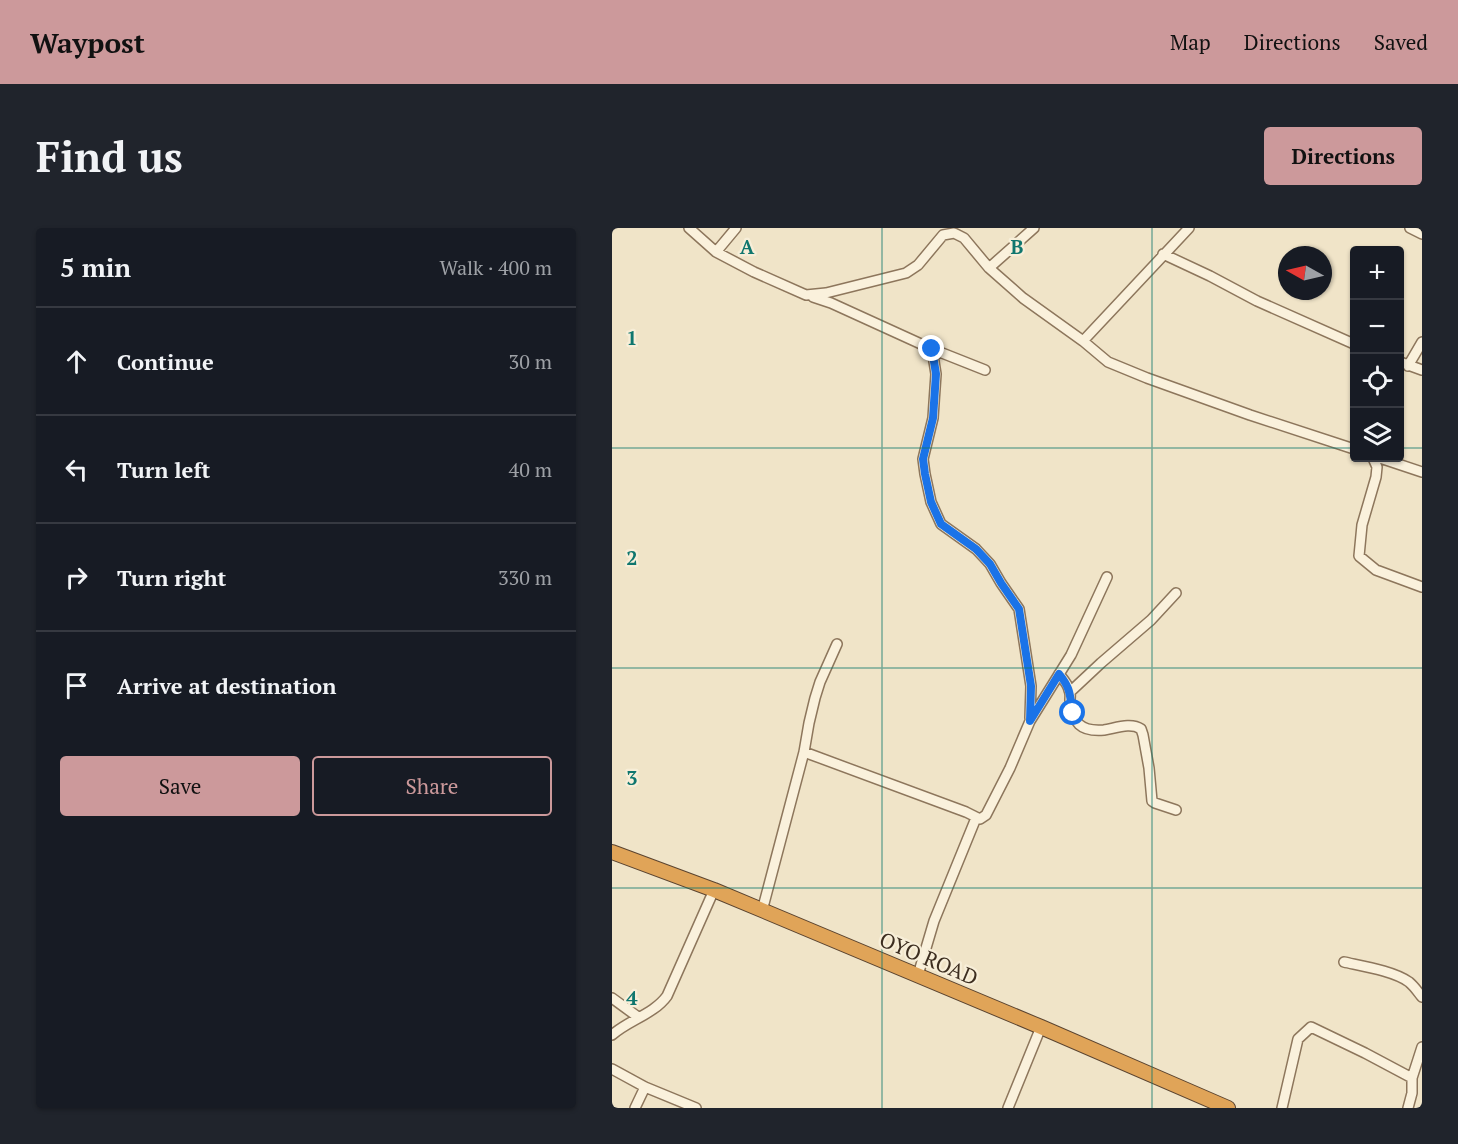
<!DOCTYPE html>
<html lang="en">
<head>
<meta charset="utf-8">
<style>
  :root { --surface:#171b24; --page:#20242c; --text:#f1f3f6; --muted:#9ea1a6; --line:#363941; --accent:#cc999b }
  body { margin:0; font-family:"PT Serif",serif; background:var(--page); color:var(--text) }
  .controls { position:absolute; right:18px; top:18px; display:grid; overflow:hidden; border-radius:6px; box-shadow:0 2px 4px #0004 }
  .controls button { width:54px; height:54px; display:grid; place-items:center; padding:0; border:0; border-bottom:2px solid var(--line); background:var(--surface); color:var(--text); font:30px sans-serif }
  .compass { position:absolute; left:666px; top:18px; width:54px; height:54px; border-radius:50%; background:var(--surface); box-shadow:0 2px 4px #0004; rotate:278deg }
  .stop { position:absolute; width:18px; height:18px; margin:-14px; border:4px solid #1a73e8; border-radius:50%; background:#fff }
  .stop.end { background:#1a73e8; border-color:#fff; box-shadow:0 2px 6px #0008 }
  .list { margin:0; padding:0; list-style:none }
  h2 { display:flex; justify-content:space-between; align-items:center; height:78px; margin:0; padding:0 24px; font-size:26px }
  h2 small { font-size:20px; font-weight:400; color:var(--muted) }
  .list li { display:grid; grid-template-columns:39px 1fr auto; gap:18px; align-items:center; box-sizing:border-box; height:108px; padding:0 24px; border-top:2px solid var(--line) }
  .list b { display:block; font-size:22px; white-space:nowrap }
  .list em { font-size:20px; font-style:normal; color:var(--muted) }
  .actions { display:flex; gap:12px; padding:18px 24px }
  .actions a { flex:1; padding:14px 0; border:2px solid var(--accent); border-radius:6px; text-align:center; font-size:21px; color:var(--accent) }
  .actions .main { background:var(--accent); color:#111 }
  .icon { flex:none; width:33px; height:33px; fill:none; stroke:currentColor; stroke-width:2; stroke-linecap:round; stroke-linejoin:round }
  .map { position:relative; flex:none; width:810px; height:880px; overflow:hidden; border-radius:6px }
  header { display:flex; align-items:center; gap:36px; box-sizing:border-box; height:84px; padding:0 30px; background:var(--accent); color:#111 }
  header strong { font-size:28px }
  nav { display:flex; gap:33px; margin-inline-start:auto; font-size:21px }
  .intro { display:flex; align-items:center; justify-content:space-between; box-sizing:border-box; height:144px; padding:0 36px }
  h1 { margin:0; font-size:42px }
  .button { padding:15px 27px; border-radius:6px; background:var(--accent); color:#111; font-size:21px; font-weight:700 }
  main { display:flex; gap:36px; padding:0 36px }
  aside { flex:1; background:var(--surface); border-radius:6px; box-shadow:0 2px 4px #0004 }
  .map>svg:first-child { display:block }
  .lines { fill:none; stroke-linecap:round; stroke-linejoin:round }
  .minor-casing { stroke:#8d765c; stroke-width:12 }
  .highway-casing { stroke:#5b4430; stroke-width:16 }
  .minor { stroke:#faf1dc; stroke-width:9 }
  .highway { stroke:#e0a458; stroke-width:14 }
  .route { stroke:#1a73e8; stroke-width:8 }
  .grid { fill:none; stroke:#0f766e; stroke-width:1.5; stroke-opacity:0.55 }
  .labels { text-anchor:middle; dominant-baseline:central; stroke-width:4.5; stroke-linejoin:round; paint-order:stroke }
  .street-label { font-size:21px; fill:#3d2e20; stroke:#f7eed8 }
  .grid-label { font-size:20px; text-anchor:middle; font-weight:bold; fill:#0f766e; stroke:#f7eed8; stroke-width:4.5; stroke-linejoin:round; paint-order:stroke }
</style>
</head>
<body>
<header>
<strong>Waypost</strong>
<nav><a>Map</a><a>Directions</a><a>Saved</a></nav>
</header>
<div class="intro"><h1>Find us</h1><a class="button">Directions</a></div>
<main>
<aside>
<h2>5 min<small>Walk · 400 m</small></h2>
<ul class="list">
<li><svg class="icon" aria-label="ahead" viewBox="0 0 24 24"><path d="M12 20V5M6 11l6-6 6 6"/></svg><div><b>Continue</b></div><em>30 m</em></li>
<li><svg class="icon" aria-label="left" viewBox="0 0 24 24"><path d="M17 20v-9H6M10 6l-5 5 5 5"/></svg><div><b>Turn left</b></div><em>40 m</em></li>
<li><svg class="icon" aria-label="right" viewBox="0 0 24 24"><path d="M7 20v-9h11M14 6l5 5-5 5"/></svg><div><b>Turn right</b></div><em>330 m</em></li>
<li><svg class="icon" aria-label="arrive" viewBox="0 0 24 24"><path d="M6 21V4h12l-3 4 3 4H6"/></svg><div><b>Arrive at destination</b></div></li>
</ul>
<div class="actions"><a class="main">Save</a><a>Share</a></div>
</aside>
<div class="map">
<svg width="810" height="880" viewBox="0 0 810 880">
  <rect width="100%" height="100%" fill="#f0e4c8"/>
  <g class="lines">
    <g class="minor-casing">
      <path id="minor" d="M77,0L104,24L142,44L194,67L214,65L294,45L306,37L331,7L342,5L352,10L377,40L411,70L471,113L496,134L535,150L638,187L742,221
        M798,0L810,6
        M104,24L124,0
        M551,26L598,48L645,73L742,116
        M377,40L422,0
        M201,69L219,75L320,121L373,142
        M471,113L577,0
        M320,121L324,146L322,175L321,190L311,231L313,246L319,274L329,296L364,321L378,336L389,355L407,381L419,458L418,490
        M788,134L810,142
        M796,138L810,114
        M761,230L765,239L764,249L750,297L747,328L764,342L810,359
        M768,230L810,244
        M447,446C451,451 456,456 457,462C459,467 458,467 458,472C461,495 468,504 492,502C504,500 519,494 529,501L531,507L537,540L540,573L543,575L564,582
        M458,464L489,435L539,392L564,365
        M192,524L354,584L368,591L374,587L398,540L418,493L459,427L495,349
        M150,683L192,524L197,495L203,470L208,454L225,416
        M732,734C750,738 782,743 797,754C802,758 806,764 810,769
        M306,747L322,693L364,590
        M0,770L26,789
        M0,807C17,792 42,786 55,768L102,662
        M0,841L33,859L84,880
        M23,880L33,859
        M396,880L429,799
        M670,880L686,811L699,799L753,825L800,850
        M796,880L800,865V850L810,819"/>
    </g>
    <g class="highway-casing">
      <path id="highway" d="M0,624L102,662L429,799L616,880"/>
    </g>
    <use href="#minor" class="minor"/>
    <use href="#highway" class="highway"/>
  </g>
  <g class="lines">
    <path class="route" d="M320,121L324,146L322,175L321,190L311,231L313,246L319,274L329,296L364,321L378,336L389,355L407,381L419,458L418,493L447,446C460,462 457,467 461,485"/>
  </g>
  <path class="grid" d="M270,0V880M540,0V880M0,220H742M788,220H810M0,440H810M0,660H810"/>
  <g class="labels">
    <g class="street-label">
      <text transform="translate(317 730) rotate(23)">OYO ROAD</text>
    </g>
  </g>
  <g class="grid-label">
    <text x="135" y="26">A</text>
    <text x="405" y="26">B</text>
    <text x="20" y="117">1</text>
    <text x="20" y="337">2</text>
    <text x="20" y="557">3</text>
    <text x="20" y="777">4</text>
  </g>
</svg>
<div class="controls">
<button>+</button>
<button>−</button>
<button><svg class="icon" aria-label="locate" viewBox="0 0 24 24"><circle cx="12" cy="12" r="6"/><path d="M12 2v4M12 18v4M2 12h4M18 12h4"/></svg></button>
<button><svg class="icon" aria-label="layers" viewBox="0 0 24 24"><path d="M12 4l9 5-9 5-9-5zM3 14l9 5 9-5"/></svg></button>
</div>
<svg class="compass" viewBox="-18 -18 36 36"><path d="M0-13l5 13h-10z" fill="#e53935"/><path d="M0 13l5-13h-10z" fill="#9ea1a6"/></svg>
<div class="stop" style="left:461px;top:485px"></div>
<div class="stop end" style="left:320px;top:121px"></div>
</div>
</main>
</body>
</html>
